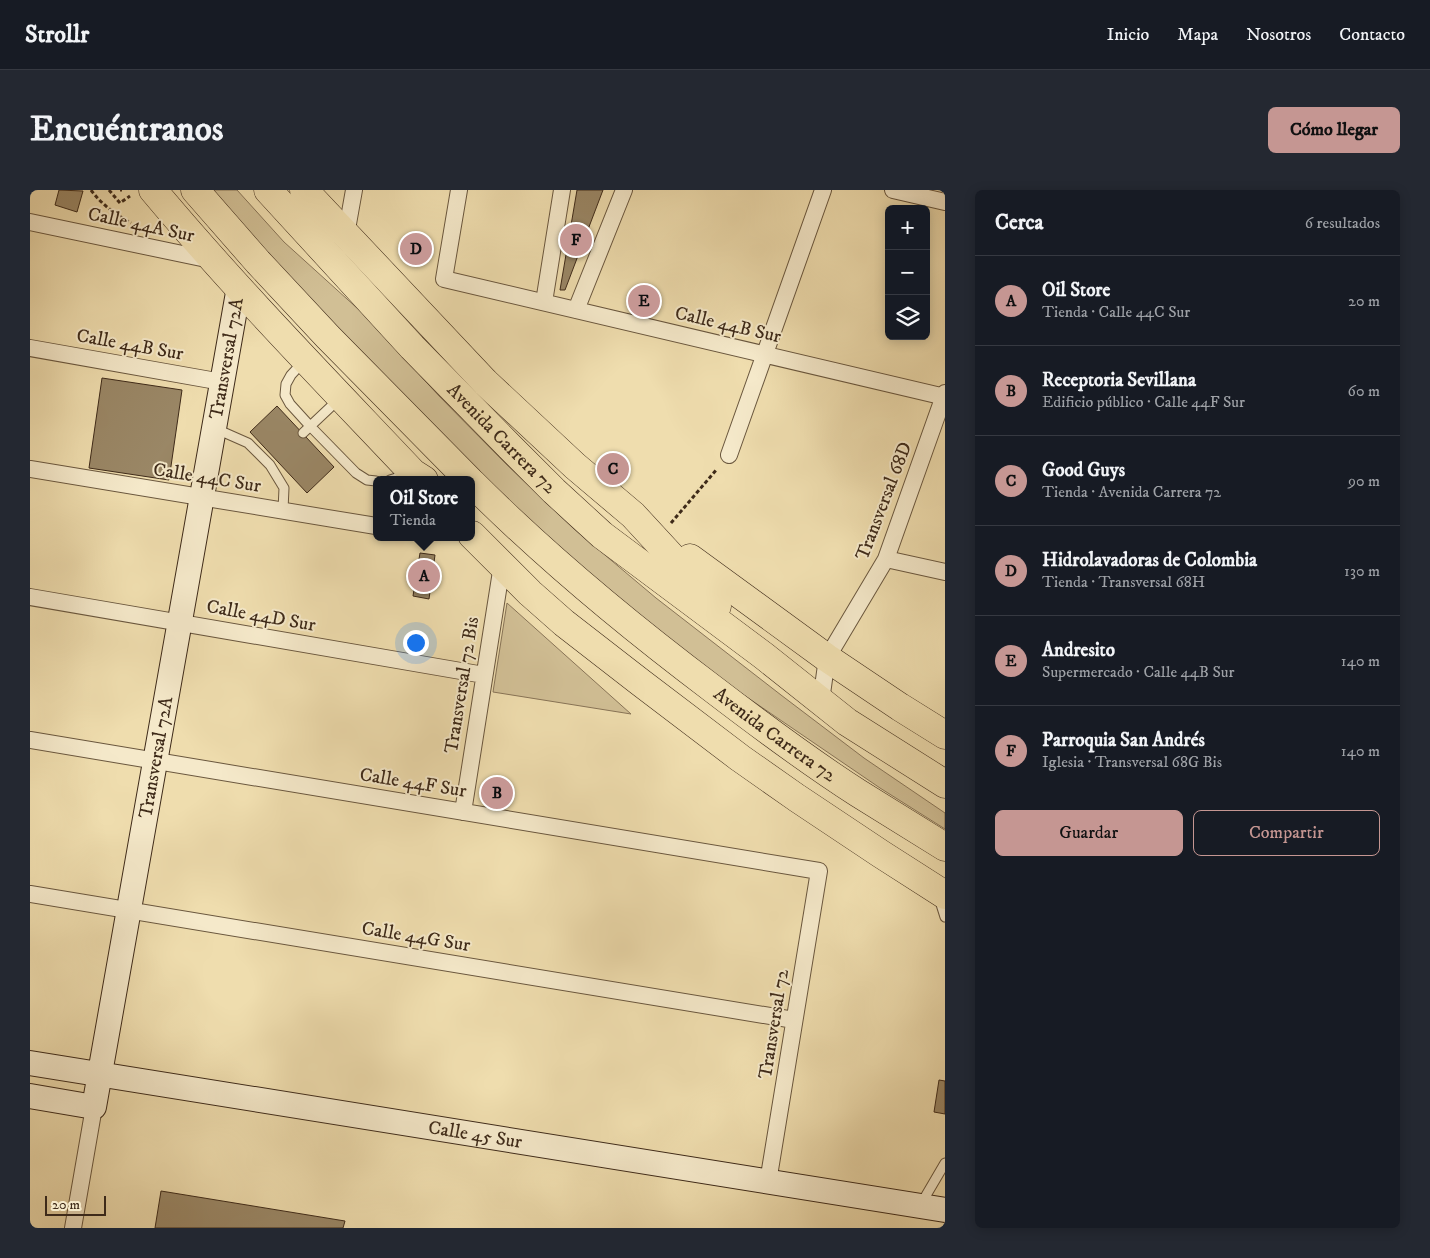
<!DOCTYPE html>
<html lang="es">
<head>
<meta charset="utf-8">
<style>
  :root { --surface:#171b24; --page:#242831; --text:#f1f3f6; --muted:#9ea1a6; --line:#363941; --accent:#c59692 }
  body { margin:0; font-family:"IM FELL DW Pica",serif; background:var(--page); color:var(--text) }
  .controls { position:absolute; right:15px; top:15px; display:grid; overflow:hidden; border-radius:8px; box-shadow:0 2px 12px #0003 }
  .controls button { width:45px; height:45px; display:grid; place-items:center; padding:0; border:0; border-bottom:1px solid var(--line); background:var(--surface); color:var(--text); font:25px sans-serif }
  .scale { position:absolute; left:15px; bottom:12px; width:61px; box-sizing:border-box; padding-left:5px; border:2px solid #3e2a19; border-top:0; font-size:14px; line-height:18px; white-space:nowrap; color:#3e2a19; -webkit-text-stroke:4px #f5e9ca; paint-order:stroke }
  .you { position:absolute; left:385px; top:452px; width:18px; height:18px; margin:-12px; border:4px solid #fff; border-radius:50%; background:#1a73e8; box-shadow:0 0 0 8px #1a73e833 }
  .badge { display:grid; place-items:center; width:32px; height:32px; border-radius:50%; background:var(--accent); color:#111; font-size:16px; font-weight:700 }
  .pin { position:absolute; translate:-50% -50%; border:2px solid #fff; box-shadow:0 1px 5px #0006 }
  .popup { position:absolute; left:343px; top:286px; width:102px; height:65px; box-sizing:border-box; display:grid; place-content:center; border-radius:8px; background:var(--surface); filter:drop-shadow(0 1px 4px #0005); font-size:16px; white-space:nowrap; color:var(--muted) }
  .popup b { font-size:19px; color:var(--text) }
  .popup::after { content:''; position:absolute; left:50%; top:100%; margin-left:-10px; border:10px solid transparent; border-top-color:var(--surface) }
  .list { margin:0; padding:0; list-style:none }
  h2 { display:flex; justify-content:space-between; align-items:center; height:65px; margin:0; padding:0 20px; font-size:21px }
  h2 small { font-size:16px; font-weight:400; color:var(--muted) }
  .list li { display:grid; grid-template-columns:32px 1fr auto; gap:15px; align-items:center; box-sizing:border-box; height:90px; padding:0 20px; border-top:1px solid var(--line) }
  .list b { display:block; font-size:19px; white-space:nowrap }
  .list p { margin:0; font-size:16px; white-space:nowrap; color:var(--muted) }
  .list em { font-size:16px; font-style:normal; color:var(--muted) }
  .actions { display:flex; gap:10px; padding:15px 20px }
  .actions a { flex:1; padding:11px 0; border:1px solid var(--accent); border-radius:8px; text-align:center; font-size:18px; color:var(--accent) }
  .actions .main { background:var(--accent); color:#111 }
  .icon { flex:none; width:28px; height:28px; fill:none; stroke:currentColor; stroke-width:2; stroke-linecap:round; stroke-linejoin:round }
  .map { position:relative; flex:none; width:915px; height:1038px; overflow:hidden; border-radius:8px }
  header { display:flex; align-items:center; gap:30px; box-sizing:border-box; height:70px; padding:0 25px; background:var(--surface); border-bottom:1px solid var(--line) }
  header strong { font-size:24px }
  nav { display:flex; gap:28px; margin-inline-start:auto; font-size:18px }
  .intro { display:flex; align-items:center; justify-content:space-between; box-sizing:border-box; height:120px; padding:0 30px }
  h1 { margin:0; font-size:35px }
  .button { padding:12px 22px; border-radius:8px; background:var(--accent); color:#111; font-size:18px; font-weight:700 }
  main { display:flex; gap:30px; padding:0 30px }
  aside { flex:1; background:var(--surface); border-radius:8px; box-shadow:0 2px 12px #0003 }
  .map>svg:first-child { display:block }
  .green { fill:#d1bf95; stroke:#887457 }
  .building { fill:#9a8766; stroke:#3e2a19 }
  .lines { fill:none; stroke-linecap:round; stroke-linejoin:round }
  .lane-casing { stroke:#6a573e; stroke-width:11 }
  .street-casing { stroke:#6a573e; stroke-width:18 }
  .secondary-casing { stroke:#3e2a19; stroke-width:26 }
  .highway-casing { stroke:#3e2a19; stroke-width:29 }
  .path { stroke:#3e2a19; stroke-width:3; stroke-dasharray:4 2.5; stroke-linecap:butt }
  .lane { stroke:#f5e9ca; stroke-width:9 }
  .street { stroke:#f5e9ca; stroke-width:16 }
  .secondary { stroke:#f5e9ca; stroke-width:24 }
  .highway { stroke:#efddae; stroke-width:28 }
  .labels { text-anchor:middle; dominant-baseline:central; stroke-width:4; stroke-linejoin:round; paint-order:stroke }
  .street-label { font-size:19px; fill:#3e2a19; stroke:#f5e9ca }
</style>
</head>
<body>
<header>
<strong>Strollr</strong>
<nav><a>Inicio</a><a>Mapa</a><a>Nosotros</a><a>Contacto</a></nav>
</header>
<div class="intro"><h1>Encuéntranos</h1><a class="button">Cómo llegar</a></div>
<main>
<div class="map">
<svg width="915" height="1038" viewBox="0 0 915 1038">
  <rect width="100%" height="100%" fill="#efddae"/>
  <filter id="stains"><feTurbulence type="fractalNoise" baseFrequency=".004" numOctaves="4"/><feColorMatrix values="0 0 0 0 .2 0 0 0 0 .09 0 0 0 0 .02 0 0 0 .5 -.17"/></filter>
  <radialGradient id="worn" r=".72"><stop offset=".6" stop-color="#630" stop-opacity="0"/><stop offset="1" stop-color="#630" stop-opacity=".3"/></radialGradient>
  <path class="green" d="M178,0H207L254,52L338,128L409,206L477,275L544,339L626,408L751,505L834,568L915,623V639L850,598L702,497L616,432L462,302Z
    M477,413L601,524L463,502Z"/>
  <path class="building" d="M29,0L53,1L47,22L25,15Z
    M547,0H573L535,100H530Z
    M72,188L152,200L139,290L59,278Z
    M247,216L304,277L277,303L220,242Z
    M390,363L405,365L399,409L383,406Z
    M909,890L915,891V924L904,922Z
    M131,1001L315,1031L313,1038H125Z"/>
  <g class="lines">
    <g class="lane-casing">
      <path id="lane" d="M274,171L261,185L256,194L255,205L260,214L280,236L326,283L337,290L346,291
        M184,238L218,253L240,275L254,298L253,320
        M273,243L309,209
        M360,290L379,284
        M909,708L915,727
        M891,1014L915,973"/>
    </g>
    <g class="street-casing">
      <path id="street" d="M429,0L414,89L915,207
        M863,0L915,12
        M0,32L181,70
        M316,45L324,0
        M514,112L532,0
        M546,120L594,0
        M0,158L192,192
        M699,265L793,0
        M0,279L346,336
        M856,369L915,382
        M0,407L454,485
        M791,511L797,468L856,369L915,203
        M0,550L789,681L738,992
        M433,622L472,375
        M0,704L764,830
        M43,1038L64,917"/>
    </g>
    <g class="secondary-casing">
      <g id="secondary">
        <path id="s1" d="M0,873L915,1020"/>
        <path id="s2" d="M0,906L64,917L209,97"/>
      </g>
    </g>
    <g class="highway-casing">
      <g id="highway">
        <path d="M123,0C205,98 295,190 383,283L394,290"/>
        <path d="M165,0L228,72L298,147L439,290"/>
        <path id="s3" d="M238,0L382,157L480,257L524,301L572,345L734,466L817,532L915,594"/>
        <path d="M274,0L455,192L545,276L603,325L687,416"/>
        <path id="s4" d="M442,293C517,368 598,435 683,499C730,535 778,571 828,603C857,621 886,639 915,657"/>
        <path d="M442,345L500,403L534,433L610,492L710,568L767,608L851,664L915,705"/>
        <path d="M660,368L797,468L870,517L915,545"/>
      </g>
    </g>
    <path class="path" d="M61,0C72,15 85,24 101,33
      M79,0L90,13L100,6
      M90,0H92
      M641,333L687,279"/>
    <use href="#lane" class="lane"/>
    <use href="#street" class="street"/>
    <use href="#secondary" class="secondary"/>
    <use href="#highway" class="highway"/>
  </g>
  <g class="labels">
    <g class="street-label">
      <text transform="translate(111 35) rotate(12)">Calle 44A Sur</text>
      <text transform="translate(698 135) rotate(13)">Calle 44B Sur</text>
      <text transform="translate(100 155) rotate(10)">Calle 44B Sur</text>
      <text stroke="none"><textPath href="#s2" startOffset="825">Transversal 72A</textPath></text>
      <text stroke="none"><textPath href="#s3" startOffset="341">Avenida Carrera 72</textPath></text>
      <text transform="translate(177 288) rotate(9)">Calle 44C Sur</text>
      <text transform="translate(854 311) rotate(-69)">Transversal 68D</text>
      <text transform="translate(231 426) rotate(10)">Calle 44D Sur</text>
      <text transform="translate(432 495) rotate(-81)">Transversal 72 Bis</text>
      <text stroke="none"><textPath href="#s4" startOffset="394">Avenida Carrera 72</textPath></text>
      <text stroke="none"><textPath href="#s2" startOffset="420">Transversal 72A</textPath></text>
      <text transform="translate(383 593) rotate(9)">Calle 44F Sur</text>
      <text transform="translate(386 747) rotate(9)">Calle 44G Sur</text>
      <text transform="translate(744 834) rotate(-81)">Transversal 72</text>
      <text stroke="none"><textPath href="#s1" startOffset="451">Calle 45 Sur</textPath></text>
    </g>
  </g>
  <rect width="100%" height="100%" filter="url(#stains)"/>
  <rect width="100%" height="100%" fill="url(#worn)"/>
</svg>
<div class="controls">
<button>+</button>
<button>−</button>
<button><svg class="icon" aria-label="layers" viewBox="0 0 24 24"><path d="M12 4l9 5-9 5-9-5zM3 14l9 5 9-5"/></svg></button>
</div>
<div class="scale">20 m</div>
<div class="you"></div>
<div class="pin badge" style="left:394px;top:386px">A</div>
<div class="popup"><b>Oil Store</b>Tienda</div>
<div class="pin badge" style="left:467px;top:603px">B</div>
<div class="pin badge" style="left:583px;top:279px">C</div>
<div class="pin badge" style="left:386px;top:59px">D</div>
<div class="pin badge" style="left:614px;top:111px">E</div>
<div class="pin badge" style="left:546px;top:50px">F</div>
</div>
<aside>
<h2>Cerca<small>6 resultados</small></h2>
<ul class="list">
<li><span class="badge">A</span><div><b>Oil Store</b><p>Tienda · Calle 44C Sur</p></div><em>20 m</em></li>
<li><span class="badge">B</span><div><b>Receptoria Sevillana</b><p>Edificio público · Calle 44F Sur</p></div><em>60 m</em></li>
<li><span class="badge">C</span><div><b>Good Guys</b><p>Tienda · Avenida Carrera 72</p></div><em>90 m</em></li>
<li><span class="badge">D</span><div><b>Hidrolavadoras de Colombia</b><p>Tienda · Transversal 68H</p></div><em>130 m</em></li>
<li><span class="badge">E</span><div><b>Andresito</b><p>Supermercado · Calle 44B Sur</p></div><em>140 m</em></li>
<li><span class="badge">F</span><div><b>Parroquia San Andrés</b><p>Iglesia · Transversal 68G Bis</p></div><em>140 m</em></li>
</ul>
<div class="actions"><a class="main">Guardar</a><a>Compartir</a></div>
</aside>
</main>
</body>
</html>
